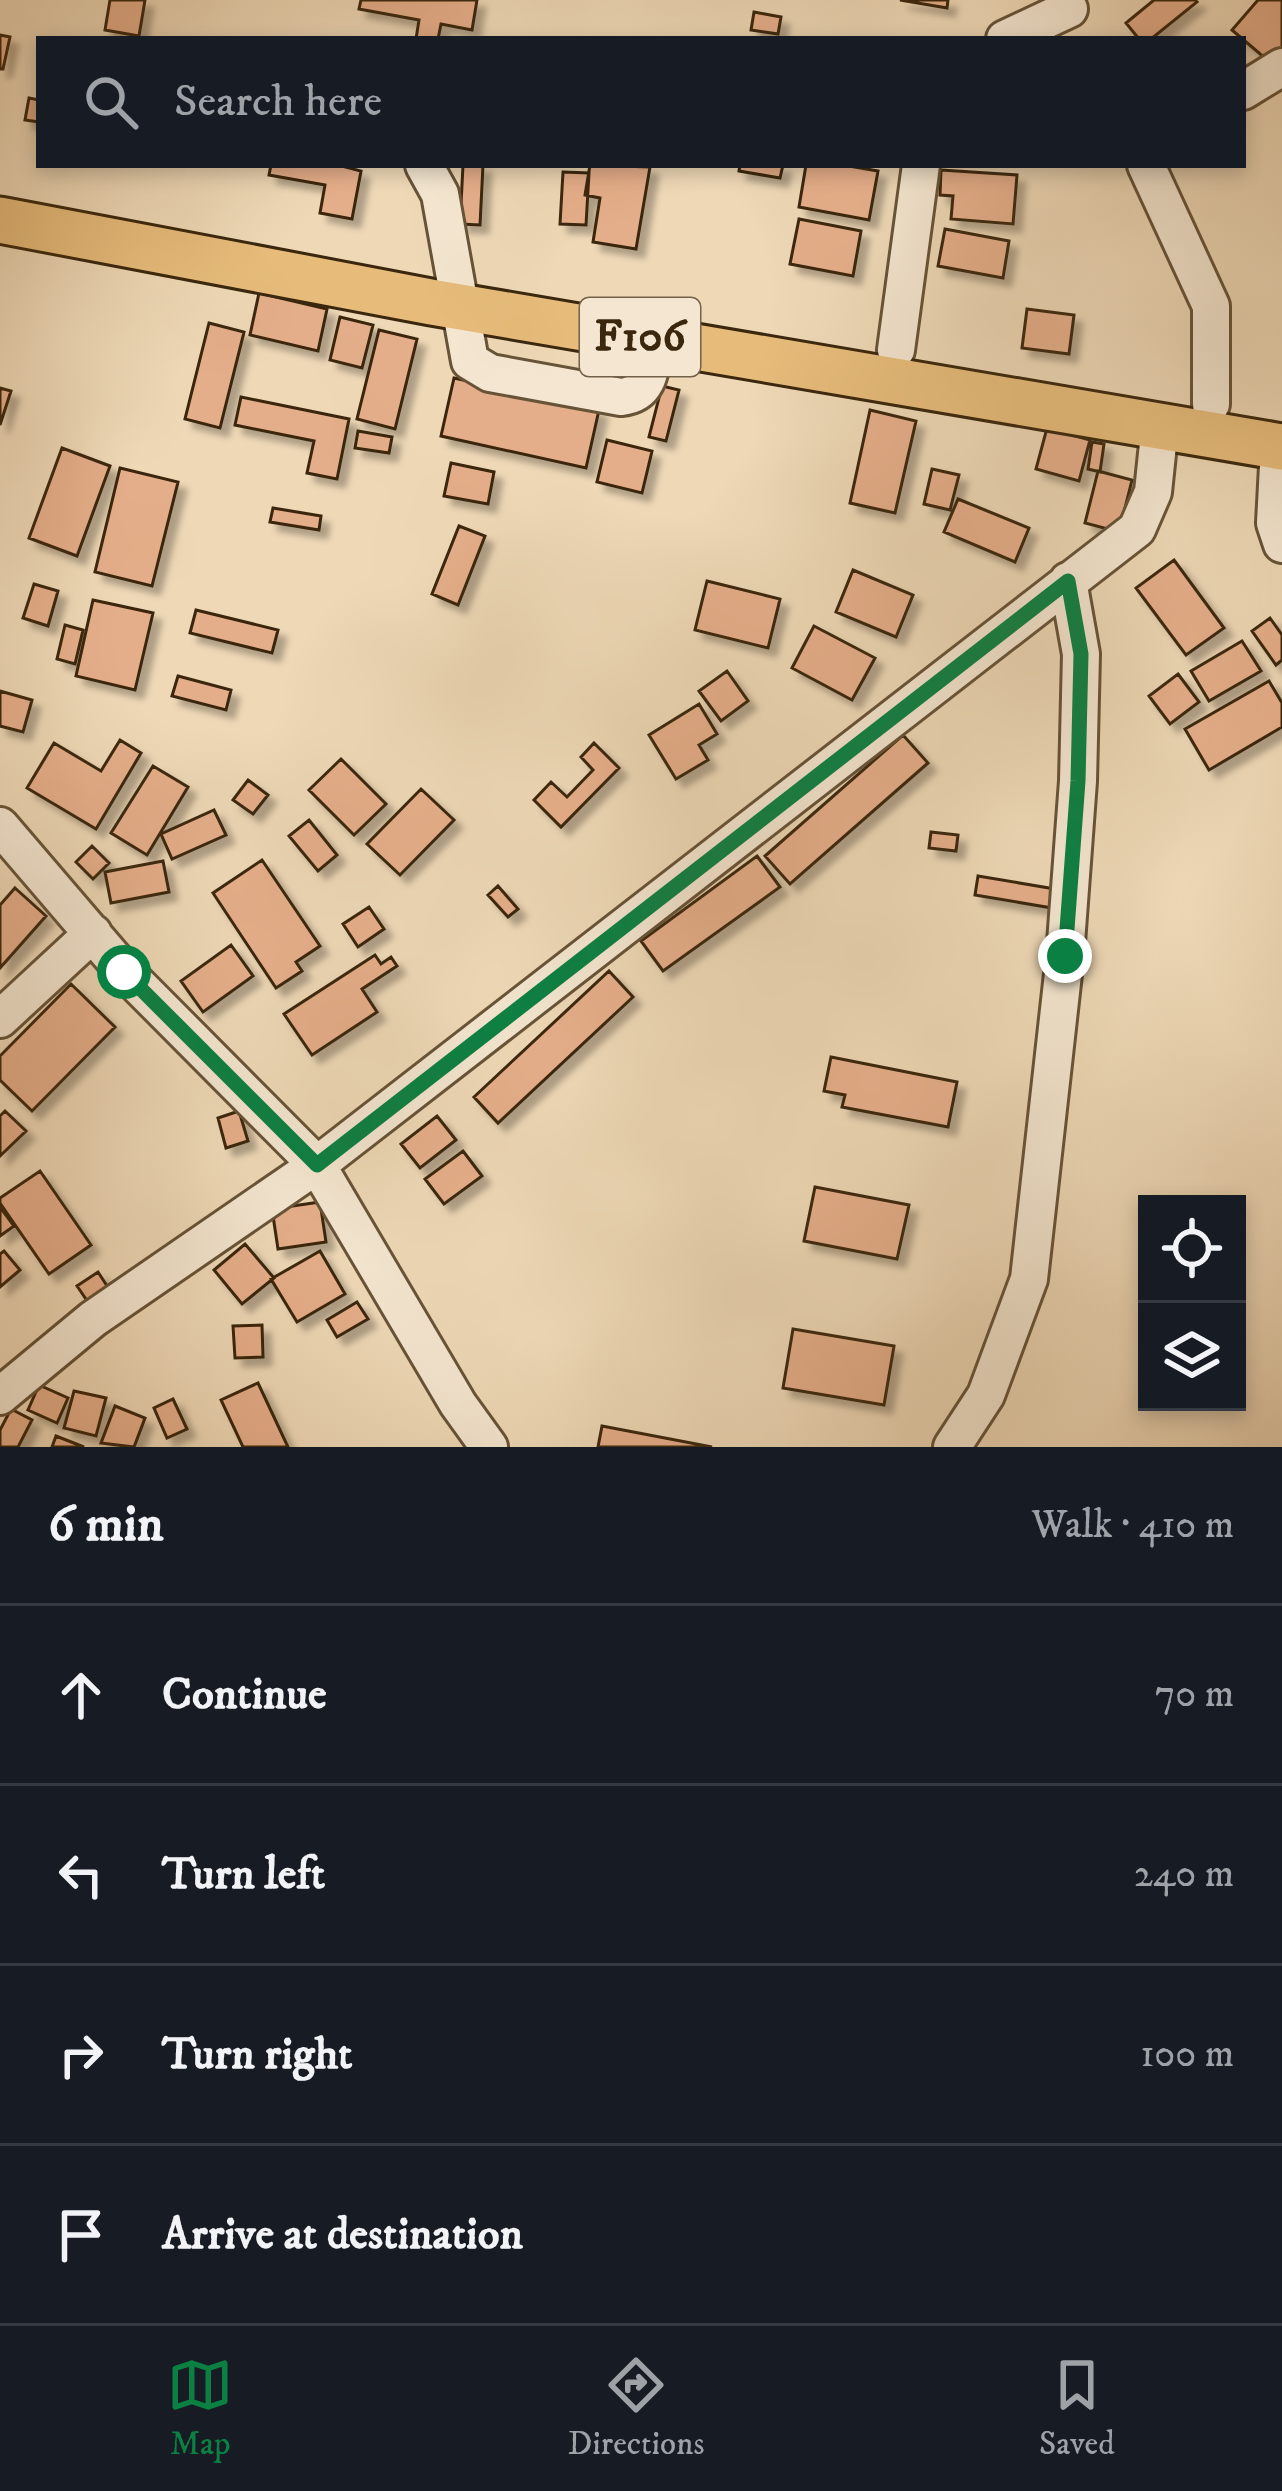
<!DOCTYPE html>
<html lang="en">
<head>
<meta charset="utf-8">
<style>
  :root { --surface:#171b24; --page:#20242c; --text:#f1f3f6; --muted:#9ea1a6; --line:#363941; --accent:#0b8043 }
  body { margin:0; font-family:"IM FELL DW Pica",serif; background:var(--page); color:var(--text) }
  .controls { position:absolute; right:36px; bottom:36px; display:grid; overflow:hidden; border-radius:0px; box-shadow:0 6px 18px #0003 }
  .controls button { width:108px; height:108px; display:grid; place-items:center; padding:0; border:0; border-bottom:3px solid var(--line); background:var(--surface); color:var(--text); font:60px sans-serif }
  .stop { position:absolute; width:36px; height:36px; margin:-27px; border:9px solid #0b8043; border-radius:50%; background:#fff }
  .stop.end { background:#0b8043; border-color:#fff; box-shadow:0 3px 12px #0008 }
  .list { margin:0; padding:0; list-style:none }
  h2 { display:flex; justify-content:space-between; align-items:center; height:156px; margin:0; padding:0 48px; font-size:51px }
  h2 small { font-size:39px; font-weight:400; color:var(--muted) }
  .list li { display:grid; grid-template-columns:78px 1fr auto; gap:36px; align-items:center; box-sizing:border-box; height:180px; padding:0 48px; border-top:3px solid var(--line) }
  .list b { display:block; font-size:45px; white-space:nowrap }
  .list em { font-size:39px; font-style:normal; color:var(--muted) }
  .icon { flex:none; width:66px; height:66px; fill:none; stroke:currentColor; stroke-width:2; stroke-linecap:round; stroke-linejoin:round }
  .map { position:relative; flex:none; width:1282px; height:1447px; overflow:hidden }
  .search { position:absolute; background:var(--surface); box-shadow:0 6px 18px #0003; left:36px; right:36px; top:36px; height:132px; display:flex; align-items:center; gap:30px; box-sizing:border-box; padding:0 42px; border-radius:0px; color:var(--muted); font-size:45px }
  .sheet { height:876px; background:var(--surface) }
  nav { display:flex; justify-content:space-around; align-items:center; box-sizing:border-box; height:168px; border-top:3px solid var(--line); background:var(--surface); font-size:33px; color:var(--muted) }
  nav a { display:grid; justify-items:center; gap:6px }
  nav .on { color:var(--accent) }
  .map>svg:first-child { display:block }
  .building { fill:#e5ae8a; stroke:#3a270d; stroke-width:3; filter:url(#shadow) }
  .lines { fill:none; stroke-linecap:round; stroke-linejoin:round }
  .minor-casing { stroke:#675337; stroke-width:42 }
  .major-casing { stroke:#3a270d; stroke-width:51 }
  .minor { stroke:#f4e6d0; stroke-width:36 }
  .major { stroke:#e7bc7b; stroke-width:45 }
  .route { stroke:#0b8043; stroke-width:15 }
  .labels { text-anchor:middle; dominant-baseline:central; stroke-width:10; stroke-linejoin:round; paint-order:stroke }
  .shield { fill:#f4e6d0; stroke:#726048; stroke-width:3 }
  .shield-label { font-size:45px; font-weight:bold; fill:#3a270d }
</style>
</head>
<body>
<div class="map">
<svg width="1282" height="1447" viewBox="0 0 1282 1447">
  <defs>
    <filter id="shadow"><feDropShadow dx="8" dy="8" stdDeviation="3" flood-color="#0004"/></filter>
  </defs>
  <rect width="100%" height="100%" fill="#eed8b6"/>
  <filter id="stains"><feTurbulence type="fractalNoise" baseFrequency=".00167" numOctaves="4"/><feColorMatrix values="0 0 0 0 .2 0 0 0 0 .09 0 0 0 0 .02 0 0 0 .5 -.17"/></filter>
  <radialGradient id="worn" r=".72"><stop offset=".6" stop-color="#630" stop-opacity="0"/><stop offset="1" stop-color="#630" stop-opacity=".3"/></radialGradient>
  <path class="building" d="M110,0H145L139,36L105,30Z
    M361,0H477L472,30L441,24L438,39H416L419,20L359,9Z
    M900,0H948L947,8Z
    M1154,0H1195L1197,2L1151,39H1139L1126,23Z
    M1258,0H1282V55L1273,65L1232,30Z
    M754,12L781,17L778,34L751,30Z
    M0,35L10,37L3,69H0Z
    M29,98L39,100V122L25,120Z
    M271,165H338L361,171L352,219L320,213L325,185L269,175Z
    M463,165H483L480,225L460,224Z
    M590,165L650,167L636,249L593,242L600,198L585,195Z
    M740,165H783L780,178L739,171Z
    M806,165H843L878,171L869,220L799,207Z
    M941,170L1017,175L1013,224L951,219L953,196L940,195Z
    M563,172L589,173L586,225L560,224Z
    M799,219L861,231L853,276L790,264Z
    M945,229L1009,241L1003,278L938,266Z
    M259,293L327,309L318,351L250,335Z
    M1027,309L1074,315L1069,354L1022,348Z
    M340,317L373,325L362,368L330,360Z
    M209,323L244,332L220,428L185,419Z
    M379,330L417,339L395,429L357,419Z
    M454,378L599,410L586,468L441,436Z
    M662,386L679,390L666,441L649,437Z
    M0,388L11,391L0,425Z
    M241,397L349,419L337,479L307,473L314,441L235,425Z
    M870,410L916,421L895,513L850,503Z
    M1047,428L1090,440L1079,481L1036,469Z
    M358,431L392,437L389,453L355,448Z
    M607,440L652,451L642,493L597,482Z
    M1092,442L1104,444L1100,472L1088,469Z
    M62,448L110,466L77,556L29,538Z
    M451,463L494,472L488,504L444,496Z
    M120,468L178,482L152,586L95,572Z
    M932,469L959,475L950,510L924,504Z
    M1098,471L1132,480L1119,532L1085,523Z
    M958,499L1029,528L1015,562L944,532Z
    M273,508L321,516L319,530L270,522Z
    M459,526L485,536L458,605L432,594Z
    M1174,560L1224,628L1186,655L1136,588Z
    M853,570L913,595L896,637L836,612Z
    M707,581L780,599L768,648L695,630Z
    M34,584L58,591L48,626L23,618Z
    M93,600L153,613L135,690L76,676Z
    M196,610L278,630L272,653L190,633Z
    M1270,618L1282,635V660L1276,665L1252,631Z
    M65,625L83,630L75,664L57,659Z
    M814,626L875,658L852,700L792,668Z
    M1242,641L1261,671L1209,701L1191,671Z
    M727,671L748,701L721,721L699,691Z
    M1178,674L1199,702L1170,724L1149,696Z
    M178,676L231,690L226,710L172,696Z
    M1269,681L1282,703V727L1209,770L1185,729Z
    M0,691L32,700L23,732L0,726Z
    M699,704L717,734L699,745L708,760L676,779L649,735Z
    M903,735L928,763L790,884L765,856Z
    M120,740L141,753L96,829L27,788L54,743L101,771Z
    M594,743L619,768L561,827L534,800L551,782L567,797L593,770L581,757Z
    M341,759L386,804L354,835L309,790Z
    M153,766L188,787L147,855L111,833Z
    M248,780L268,795L253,814L233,800Z
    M421,789L454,820L400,875L367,844Z
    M214,810L226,835L172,859L161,834Z
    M309,820L337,855L318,871L289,836Z
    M931,832L958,835L956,851L929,848Z
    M92,846L109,863L93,879L76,862Z
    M757,856L780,887L663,971L641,941Z
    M262,860L320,946L296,962L302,971L276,988L213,893Z
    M163,861L169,892L111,903L105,872Z
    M978,876L1055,889L1052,908L975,895Z
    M498,886L518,909L508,917L488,895Z
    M15,888L46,916L0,968V905Z
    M369,907L384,929L358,947L343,924Z
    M231,945L253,976L203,1012L181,981Z
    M375,955L381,964L391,957L397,966L362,989L377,1012L312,1055L284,1014Z
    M609,971L633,997L498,1123L474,1097Z
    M71,984L115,1027L32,1111L0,1080V1056Z
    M831,1057L957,1082L948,1127L842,1107L845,1095L824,1091Z
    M5,1111L26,1131L0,1156V1116Z
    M239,1111L248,1141L226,1148L218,1118Z
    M437,1116L456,1140L420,1168L401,1144Z
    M463,1151L482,1176L444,1204L425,1179Z
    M40,1171L91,1245L49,1274L0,1203V1198Z
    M815,1187L909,1205L897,1259L804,1241Z
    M320,1202L326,1242L278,1249L272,1209Z
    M0,1207L14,1226L0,1236Z
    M245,1244L274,1278L242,1304L214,1270Z
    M4,1251L20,1270L0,1287V1254Z
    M320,1251L345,1294L297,1322L271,1279Z
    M98,1272L109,1289L88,1302L77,1286Z
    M357,1302L368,1319L337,1337L327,1320Z
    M262,1325L263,1357L235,1358L233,1326Z
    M793,1329L894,1346L884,1405L783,1388Z
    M258,1383L288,1447H243L221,1400Z
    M39,1385L68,1398L57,1423L28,1410Z
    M74,1391L106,1398L96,1436L64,1428Z
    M173,1399L187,1429L167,1438L154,1408Z
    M115,1406L145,1418L134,1447L101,1443Z
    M11,1409L32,1420L18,1447H0V1430Z
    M602,1426L712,1447H598Z
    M56,1436L84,1447H52Z"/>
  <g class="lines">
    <g class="minor-casing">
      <path id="minor" d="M1005,39L1069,9
        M1243,91L1282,67
        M424,165L440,194L470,361L490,373L621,397C652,394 650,366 654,340
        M1146,165L1211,306V404
        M896,350L921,165
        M1279,447L1275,523L1282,544
        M0,826L125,972L317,1165L458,1404L489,1447
        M0,1019L93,933
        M0,1396L93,1319L317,1165L1137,529L1153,492L1160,425
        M952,1447L986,1395L1029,1279L1065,956L1078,781L1081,654L1068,581"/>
    </g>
    <g class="major-casing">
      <path id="major" d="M0,220L431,302L1282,447"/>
    </g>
    <use href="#minor" class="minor"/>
    <use href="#major" class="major"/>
  </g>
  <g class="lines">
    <path class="route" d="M124,972L317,1165L1068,581L1081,654L1078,781L1065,956"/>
  </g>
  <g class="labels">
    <rect class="shield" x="580" y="298" width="120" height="78" rx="9"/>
    <g class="shield-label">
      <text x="640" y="337">F106</text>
    </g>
  </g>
  <rect width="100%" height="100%" filter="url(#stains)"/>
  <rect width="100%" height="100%" fill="url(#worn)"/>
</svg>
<div class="controls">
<button><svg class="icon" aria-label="locate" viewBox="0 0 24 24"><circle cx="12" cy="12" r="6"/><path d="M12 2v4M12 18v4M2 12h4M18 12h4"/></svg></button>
<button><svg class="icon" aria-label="layers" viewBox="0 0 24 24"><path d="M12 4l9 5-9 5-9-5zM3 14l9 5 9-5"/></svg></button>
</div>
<div class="stop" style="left:124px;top:972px"></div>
<div class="stop end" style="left:1065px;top:956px"></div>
<div class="search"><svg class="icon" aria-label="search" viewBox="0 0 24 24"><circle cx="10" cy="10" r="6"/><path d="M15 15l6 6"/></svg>Search here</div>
</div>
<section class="sheet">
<h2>6 min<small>Walk · 410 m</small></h2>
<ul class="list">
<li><svg class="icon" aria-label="ahead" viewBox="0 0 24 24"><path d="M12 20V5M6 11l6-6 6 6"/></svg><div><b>Continue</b></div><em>70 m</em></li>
<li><svg class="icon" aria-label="left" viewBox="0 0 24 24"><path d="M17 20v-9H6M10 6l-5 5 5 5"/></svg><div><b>Turn left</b></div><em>240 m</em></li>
<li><svg class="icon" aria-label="right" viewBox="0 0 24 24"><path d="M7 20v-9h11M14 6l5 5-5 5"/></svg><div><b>Turn right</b></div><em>100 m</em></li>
<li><svg class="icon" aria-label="arrive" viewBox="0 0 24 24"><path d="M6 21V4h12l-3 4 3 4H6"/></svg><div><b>Arrive at destination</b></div></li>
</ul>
</section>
<nav>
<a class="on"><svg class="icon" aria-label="map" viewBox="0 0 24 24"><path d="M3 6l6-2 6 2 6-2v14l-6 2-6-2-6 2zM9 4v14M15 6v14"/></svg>Map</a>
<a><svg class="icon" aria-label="directions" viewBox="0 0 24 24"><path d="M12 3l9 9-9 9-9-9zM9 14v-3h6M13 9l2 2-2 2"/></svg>Directions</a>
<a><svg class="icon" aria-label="saved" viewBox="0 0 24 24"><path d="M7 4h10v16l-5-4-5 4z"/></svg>Saved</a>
</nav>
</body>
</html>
